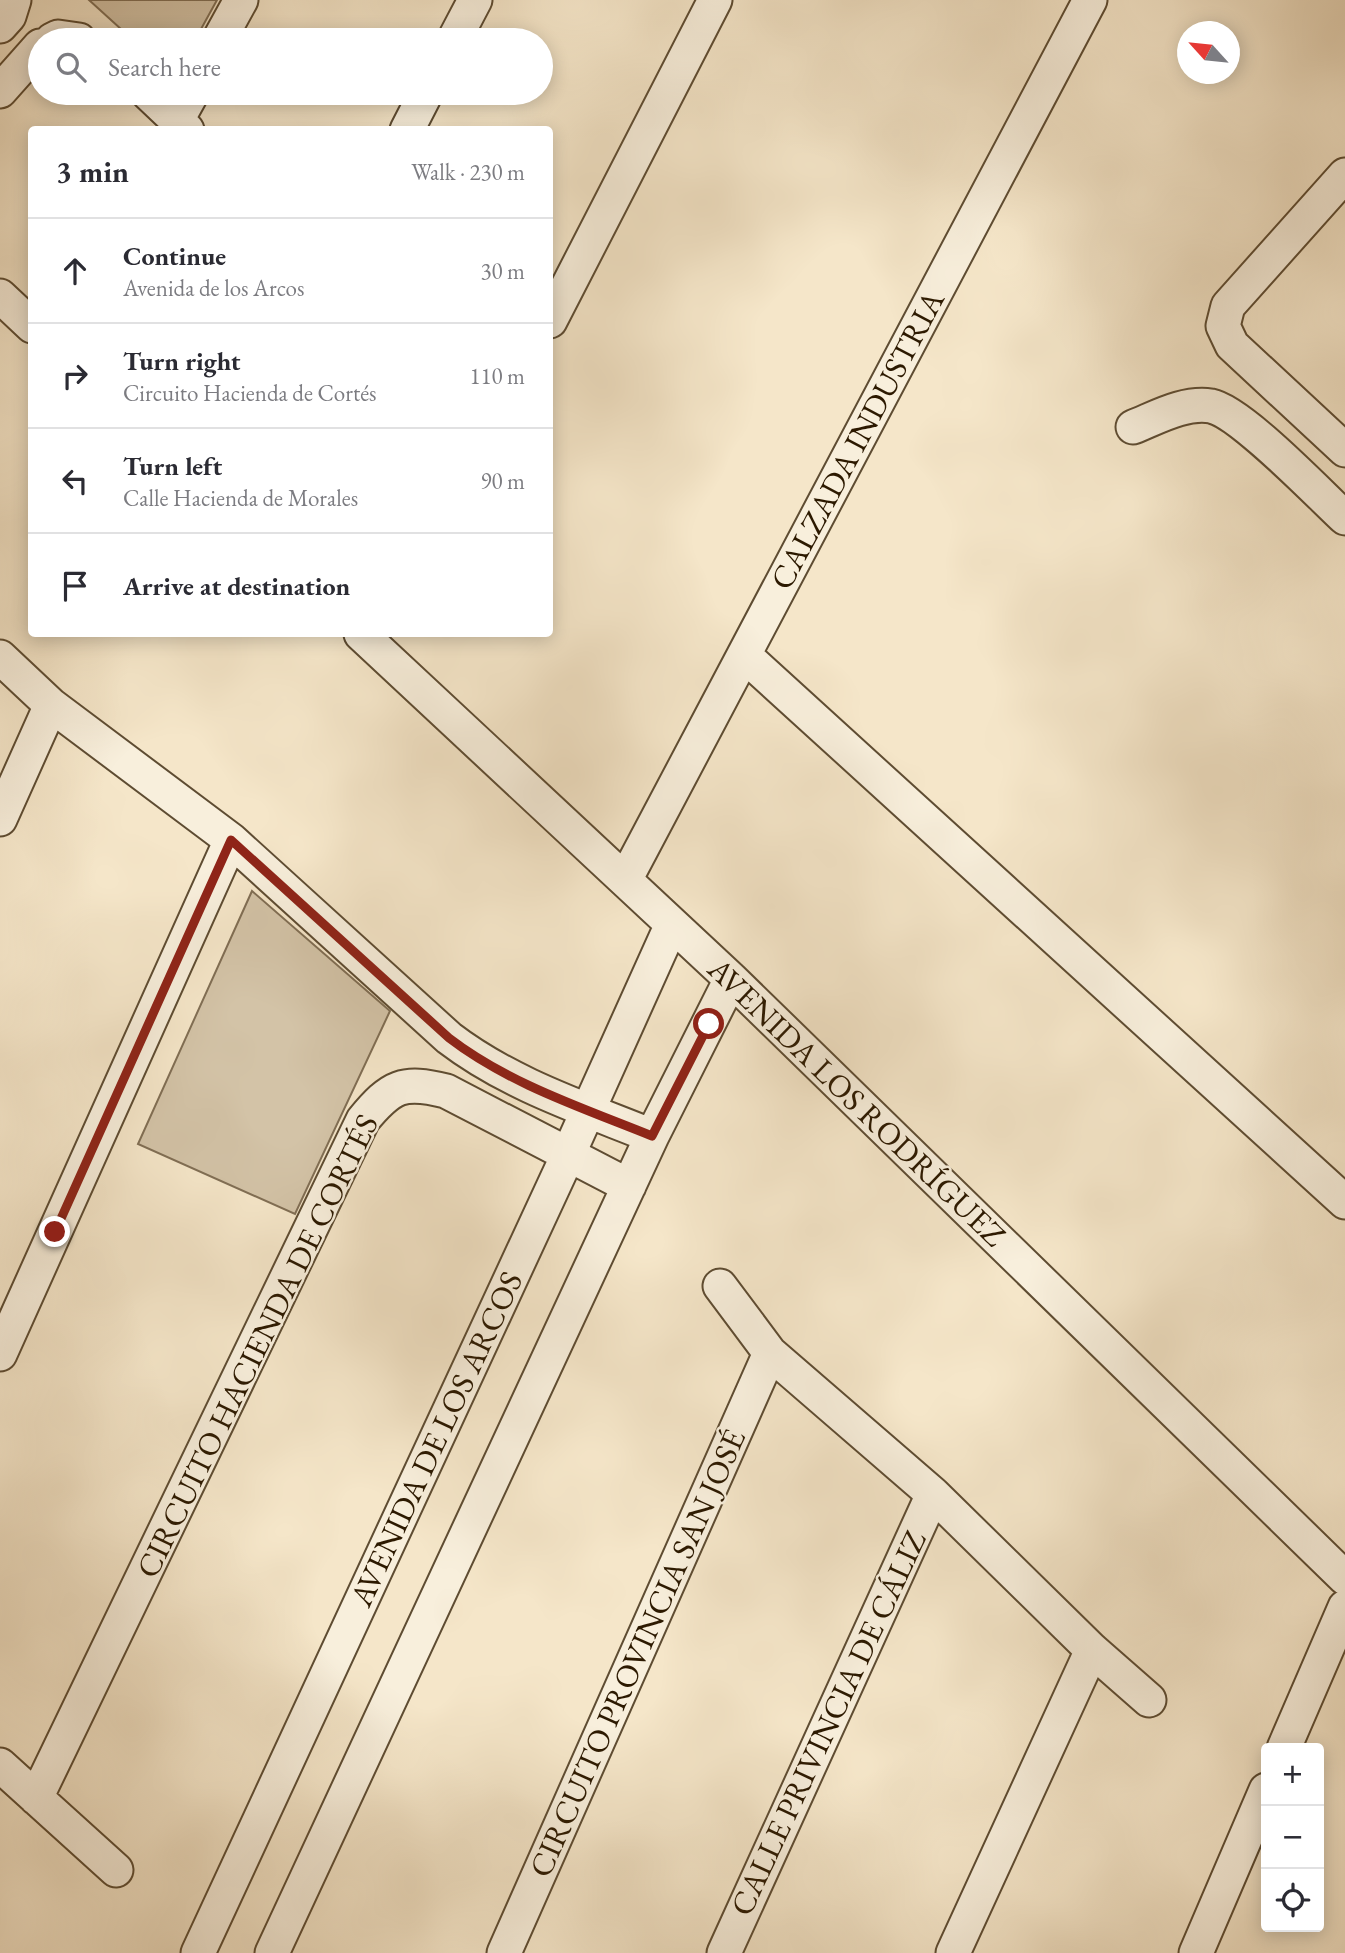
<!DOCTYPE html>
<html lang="en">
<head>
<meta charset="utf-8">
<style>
  :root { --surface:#fff; --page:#f7f7f7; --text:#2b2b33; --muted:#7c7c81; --line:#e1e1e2 }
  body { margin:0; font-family:"EB Garamond",serif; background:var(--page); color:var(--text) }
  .controls { position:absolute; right:21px; bottom:21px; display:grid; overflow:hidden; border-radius:7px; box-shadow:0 4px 18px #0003 }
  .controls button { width:63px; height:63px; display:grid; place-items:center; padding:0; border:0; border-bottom:2px solid var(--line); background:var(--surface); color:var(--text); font:35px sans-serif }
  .compass { position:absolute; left:1177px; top:21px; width:63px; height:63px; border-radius:50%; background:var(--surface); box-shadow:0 4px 18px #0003; rotate:297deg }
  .stop { position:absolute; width:21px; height:21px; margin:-16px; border:5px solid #8f2418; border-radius:50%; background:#fff }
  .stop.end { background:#8f2418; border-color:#fff; box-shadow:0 2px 7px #0008 }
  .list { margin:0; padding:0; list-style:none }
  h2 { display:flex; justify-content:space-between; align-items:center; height:91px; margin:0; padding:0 28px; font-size:30px }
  h2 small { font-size:23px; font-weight:400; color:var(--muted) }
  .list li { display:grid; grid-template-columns:46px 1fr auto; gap:21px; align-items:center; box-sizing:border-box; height:105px; padding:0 28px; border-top:2px solid var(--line) }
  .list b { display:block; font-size:26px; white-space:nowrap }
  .list p { margin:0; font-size:23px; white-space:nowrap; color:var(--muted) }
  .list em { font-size:23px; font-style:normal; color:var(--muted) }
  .icon { flex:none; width:38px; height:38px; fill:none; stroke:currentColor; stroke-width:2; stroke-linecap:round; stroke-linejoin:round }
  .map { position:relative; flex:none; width:1345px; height:1953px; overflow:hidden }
  .search { position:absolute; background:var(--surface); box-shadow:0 4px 18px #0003; left:28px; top:28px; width:525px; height:77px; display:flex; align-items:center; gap:18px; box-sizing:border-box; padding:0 24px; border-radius:38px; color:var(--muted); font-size:26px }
  .panel { position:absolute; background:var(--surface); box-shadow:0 4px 18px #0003; left:28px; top:126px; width:525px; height:511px; border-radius:7px }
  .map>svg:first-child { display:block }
  .green { fill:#d3c3a7; stroke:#806e54; stroke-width:2 }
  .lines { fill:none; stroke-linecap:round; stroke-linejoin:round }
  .street-casing { stroke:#5e4c32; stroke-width:37 }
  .street { stroke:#f8efdc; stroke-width:33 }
  .route { stroke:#8f2418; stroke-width:9 }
  .labels { text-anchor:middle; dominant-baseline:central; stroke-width:5; stroke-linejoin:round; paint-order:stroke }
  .street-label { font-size:32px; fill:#2c1900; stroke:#f8efdc }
</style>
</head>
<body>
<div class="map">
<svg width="1345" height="1953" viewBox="0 0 1345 1953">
  <rect width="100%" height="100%" fill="#f5e6c9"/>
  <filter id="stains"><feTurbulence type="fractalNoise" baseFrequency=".00286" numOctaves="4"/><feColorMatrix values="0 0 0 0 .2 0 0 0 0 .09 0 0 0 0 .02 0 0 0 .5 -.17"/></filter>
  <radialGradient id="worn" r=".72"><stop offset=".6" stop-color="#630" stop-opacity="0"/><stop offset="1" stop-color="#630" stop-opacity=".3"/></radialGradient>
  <path class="green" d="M89,0H217L195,40H133Z
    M252,891L390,1011L295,1214L138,1144Z"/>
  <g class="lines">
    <g class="street-casing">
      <path id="street" d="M0,26L9,16L14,0
        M52,40L58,37L79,40
        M219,40L241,0
        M454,40L475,0
        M0,91L40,46
        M148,93L187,130
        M177,120L192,93
        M407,130L426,93
        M1345,175L1228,306L1223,326L1232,345L1345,450
        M0,296L32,326
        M550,321L715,0
        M1133,427C1158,417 1184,402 1211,406C1241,412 1319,494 1345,518
        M361,634L731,979L1345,1578
        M744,655L1345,1202
        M0,657L51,705L231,840L449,1038C509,1084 583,1108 652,1136
        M0,819L51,705
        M625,880L1090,0
        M720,1286L770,1353L933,1494L1092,1650L1149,1700
        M0,1354L231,840
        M1284,1748L1345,1607
        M0,1765L116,1870
        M36,1798L363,1120C391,1086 403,1080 446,1091L629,1186
        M198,1953L568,1155L672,924
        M272,1953L652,1136L731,979
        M504,1953L770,1353
        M724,1953L933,1494
        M953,1953L1092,1650
        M1196,1953L1266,1790"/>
    </g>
    <use href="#street" class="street"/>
  </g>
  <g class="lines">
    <path class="route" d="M55,1232L231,840L449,1038C509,1084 583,1108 652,1136L709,1024"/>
  </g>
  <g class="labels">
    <g class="street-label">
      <text transform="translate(857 440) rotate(-62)">CALZADA INDUSTRIA</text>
      <text transform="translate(857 1102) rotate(44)">AVENIDA LOS RODRÍGUEZ</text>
      <text transform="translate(257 1346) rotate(-64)">CIRCUITO HACIENDA DE CORTÉS</text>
      <text transform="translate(436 1439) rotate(-65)">AVENIDA DE LOS ARCOS</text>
      <text transform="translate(637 1653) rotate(-66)">CIRCUITO PROVINCIA SAN JOSÉ</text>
      <text transform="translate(828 1723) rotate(-65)">CALLE PRIVINCIA DE CÁLIZ</text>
    </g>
  </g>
  <rect width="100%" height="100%" filter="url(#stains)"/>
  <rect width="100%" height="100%" fill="url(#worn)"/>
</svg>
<div class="controls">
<button>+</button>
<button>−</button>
<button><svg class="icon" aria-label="locate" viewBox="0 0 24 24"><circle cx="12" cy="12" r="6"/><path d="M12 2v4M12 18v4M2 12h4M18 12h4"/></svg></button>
</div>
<svg class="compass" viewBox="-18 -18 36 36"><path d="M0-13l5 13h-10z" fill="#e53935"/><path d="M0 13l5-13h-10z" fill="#7c7c81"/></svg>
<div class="stop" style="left:709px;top:1024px"></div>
<div class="stop end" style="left:55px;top:1232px"></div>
<div class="search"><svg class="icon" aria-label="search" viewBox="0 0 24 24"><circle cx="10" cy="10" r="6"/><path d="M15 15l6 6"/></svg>Search here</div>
<section class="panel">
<h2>3 min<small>Walk · 230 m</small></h2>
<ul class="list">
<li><svg class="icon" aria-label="ahead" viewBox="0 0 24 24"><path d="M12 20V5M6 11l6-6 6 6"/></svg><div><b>Continue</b><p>Avenida de los Arcos</p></div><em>30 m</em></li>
<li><svg class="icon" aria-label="right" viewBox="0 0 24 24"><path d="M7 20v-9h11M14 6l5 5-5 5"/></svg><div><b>Turn right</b><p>Circuito Hacienda de Cortés</p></div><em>110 m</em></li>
<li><svg class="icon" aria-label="left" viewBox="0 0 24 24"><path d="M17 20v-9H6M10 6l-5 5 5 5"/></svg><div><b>Turn left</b><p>Calle Hacienda de Morales</p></div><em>90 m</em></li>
<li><svg class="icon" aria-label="arrive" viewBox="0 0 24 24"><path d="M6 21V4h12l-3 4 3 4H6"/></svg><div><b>Arrive at destination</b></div></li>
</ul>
</section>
</div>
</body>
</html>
